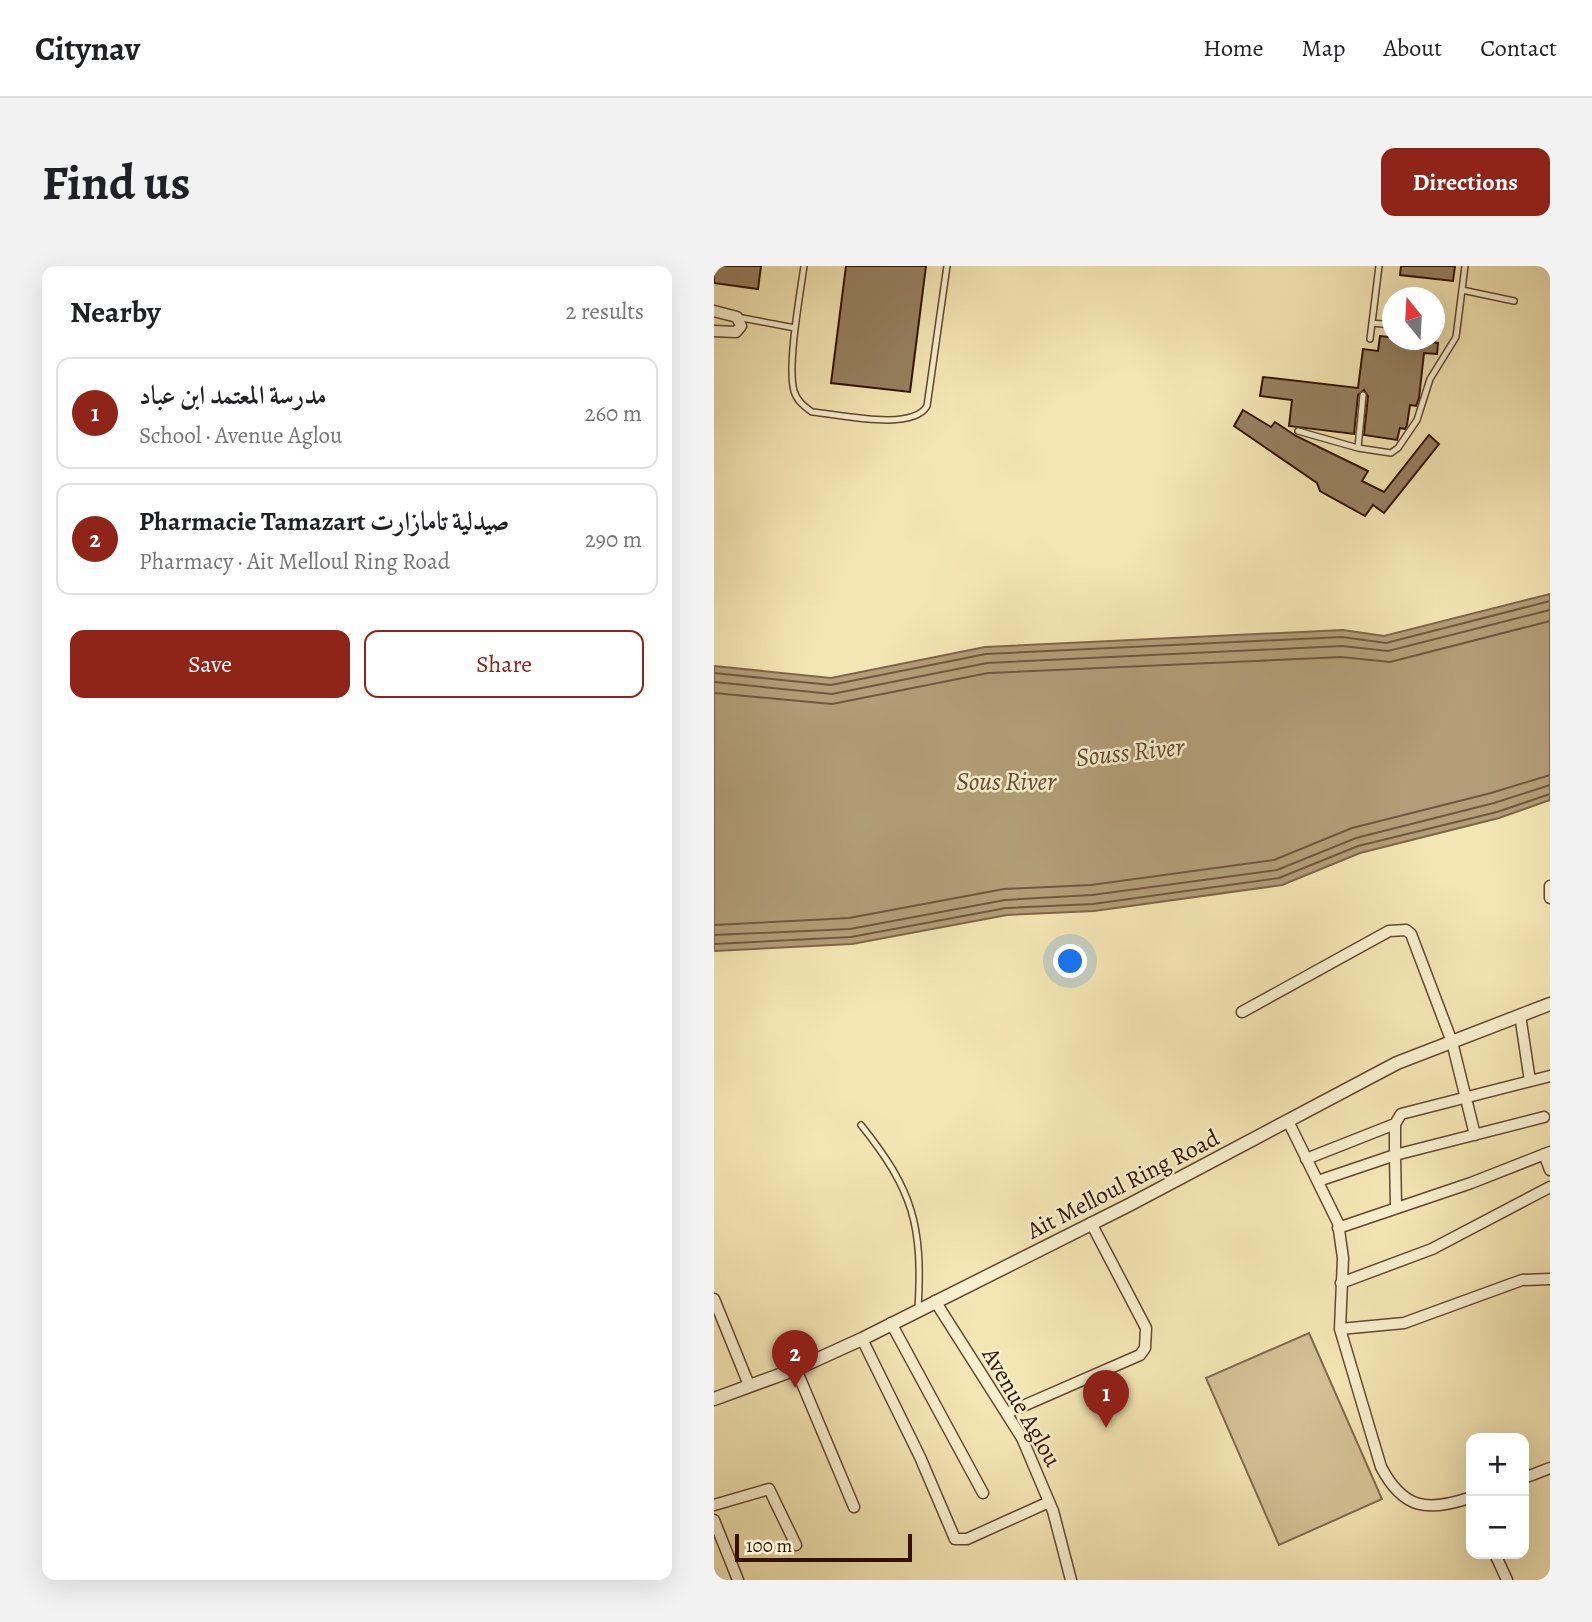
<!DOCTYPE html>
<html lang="en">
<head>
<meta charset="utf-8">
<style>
  :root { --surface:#fff; --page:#f2f2f2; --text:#202124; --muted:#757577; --line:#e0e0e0; --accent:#8f2418 }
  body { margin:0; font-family:Alegreya,Amiri,serif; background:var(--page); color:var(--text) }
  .controls { position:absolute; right:21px; bottom:21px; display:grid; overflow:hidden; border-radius:14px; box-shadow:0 7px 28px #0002 }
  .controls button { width:63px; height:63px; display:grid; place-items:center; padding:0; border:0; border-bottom:2px solid var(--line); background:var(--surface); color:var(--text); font:35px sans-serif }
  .compass { position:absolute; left:668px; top:21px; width:63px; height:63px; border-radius:50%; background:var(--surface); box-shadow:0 7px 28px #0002; rotate:342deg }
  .scale { position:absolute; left:21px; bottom:18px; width:177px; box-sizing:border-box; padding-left:7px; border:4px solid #321205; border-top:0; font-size:19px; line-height:24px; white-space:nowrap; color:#321205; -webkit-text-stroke:5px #f8efce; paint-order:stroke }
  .you { position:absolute; left:357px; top:696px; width:24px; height:24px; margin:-18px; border:5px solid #fff; border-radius:50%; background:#1a73e8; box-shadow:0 0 0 10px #1a73e833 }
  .badge { display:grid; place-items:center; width:46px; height:46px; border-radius:50%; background:var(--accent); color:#fff; font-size:23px; font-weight:700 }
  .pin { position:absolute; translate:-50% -58px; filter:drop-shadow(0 2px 4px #0008) }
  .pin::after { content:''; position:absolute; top:37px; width:24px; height:21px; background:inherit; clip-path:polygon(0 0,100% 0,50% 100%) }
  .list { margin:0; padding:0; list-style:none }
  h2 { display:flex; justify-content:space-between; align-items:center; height:91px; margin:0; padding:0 28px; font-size:30px }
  h2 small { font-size:23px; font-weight:400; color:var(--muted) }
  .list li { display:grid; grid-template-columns:46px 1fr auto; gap:21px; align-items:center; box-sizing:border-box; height:112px; margin:0 14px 14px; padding:0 14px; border:2px solid var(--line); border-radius:14px }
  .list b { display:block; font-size:26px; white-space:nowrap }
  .list p { margin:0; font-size:23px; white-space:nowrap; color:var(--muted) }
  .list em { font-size:23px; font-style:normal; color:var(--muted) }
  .actions { display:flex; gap:14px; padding:21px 28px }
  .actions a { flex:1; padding:16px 0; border:2px solid var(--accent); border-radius:14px; text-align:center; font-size:24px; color:var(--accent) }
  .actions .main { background:var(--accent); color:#fff }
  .map { position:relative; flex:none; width:836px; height:1314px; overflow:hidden; border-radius:14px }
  header { display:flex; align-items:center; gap:42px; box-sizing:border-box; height:98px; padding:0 35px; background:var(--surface); border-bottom:2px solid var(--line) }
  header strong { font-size:33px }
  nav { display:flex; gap:38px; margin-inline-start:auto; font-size:24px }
  .intro { display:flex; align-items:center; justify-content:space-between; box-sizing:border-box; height:168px; padding:0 42px }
  h1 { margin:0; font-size:49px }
  .button { padding:18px 32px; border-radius:14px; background:var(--accent); color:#fff; font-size:24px; font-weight:700 }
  main { display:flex; gap:42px; padding:0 42px }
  aside { flex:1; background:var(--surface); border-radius:14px; box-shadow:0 7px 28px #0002 }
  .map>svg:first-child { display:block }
  .pitch { fill:#d3c296; stroke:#826a4e; stroke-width:2 }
  .water { fill:#b29e78; stroke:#7f664a; stroke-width:2 }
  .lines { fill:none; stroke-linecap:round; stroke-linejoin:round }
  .shore { stroke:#72583e; stroke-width:2 }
  .building { fill:#978060; stroke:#321205; stroke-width:2 }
  .service-casing { stroke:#624731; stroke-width:8 }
  .minor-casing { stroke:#624731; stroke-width:13 }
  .tertiary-casing { stroke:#624731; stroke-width:15 }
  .service { stroke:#f8efce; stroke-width:5 }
  .minor { stroke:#f8efce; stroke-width:10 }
  .tertiary { stroke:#f8efce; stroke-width:12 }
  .labels { text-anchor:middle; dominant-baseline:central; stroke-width:5; stroke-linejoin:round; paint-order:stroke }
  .street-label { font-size:24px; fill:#321205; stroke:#f8efce }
  .water-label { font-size:26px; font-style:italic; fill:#654a33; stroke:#f8efce }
</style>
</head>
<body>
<header>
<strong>Citynav</strong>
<nav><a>Home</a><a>Map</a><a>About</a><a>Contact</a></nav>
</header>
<div class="intro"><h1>Find us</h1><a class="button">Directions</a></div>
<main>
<aside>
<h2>Nearby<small>2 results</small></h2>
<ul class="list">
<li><span class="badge">1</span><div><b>مدرسة المعتمد ابن عباد</b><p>School · Avenue Aglou</p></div><em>260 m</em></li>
<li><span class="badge">2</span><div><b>Pharmacie Tamazart صيدلية تامازارت</b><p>Pharmacy · Ait Melloul Ring Road</p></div><em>290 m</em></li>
</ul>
<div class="actions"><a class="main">Save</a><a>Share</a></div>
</aside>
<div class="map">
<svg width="836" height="1314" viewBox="0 0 836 1314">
  <rect width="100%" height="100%" fill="#f4e6b4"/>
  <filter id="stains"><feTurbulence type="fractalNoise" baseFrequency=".00286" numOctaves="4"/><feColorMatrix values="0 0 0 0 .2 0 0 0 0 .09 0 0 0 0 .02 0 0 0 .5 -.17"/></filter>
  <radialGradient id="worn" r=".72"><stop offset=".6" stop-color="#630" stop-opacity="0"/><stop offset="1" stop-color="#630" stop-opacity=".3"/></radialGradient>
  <path class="pitch" d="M595,1067L668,1233L565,1279L492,1112Z"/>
  <path class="water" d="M836,328V534L785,552L646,587L568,619L380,645L293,649L138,678L0,685V400L117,412L271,381L629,364L670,370Z"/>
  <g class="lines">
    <path class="shore" d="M0,407L117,419L272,388L628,371L672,377L836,335
      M0,416L118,428L273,397L628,380L674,385L836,344
      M0,427L118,438L274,407L627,391L676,396L836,355
      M0,659L135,652L290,623L377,619L560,594L638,562L777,527L836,509
      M0,669L136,663L291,634L378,629L563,604L642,572L780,537L836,519
      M0,678L137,671L292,642L379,638L565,612L644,580L783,546L836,528"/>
  </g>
  <path class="building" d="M0,0H47L44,23L0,17Z
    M132,0H212L196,126L117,117Z
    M687,0H741L739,15L686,9Z
    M666,70L724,77L723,88L710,87L705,132L702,140L696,139L693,159L691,163L686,162L683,174L650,169L654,130L650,124L644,129L640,168L575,160L578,134L546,130L549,111L644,122L649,83L664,85Z
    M529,144L557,161L561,156L582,170L654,205L648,215L670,226L715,169L725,178L670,247L659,239L651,250L606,225L603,217L520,160Z"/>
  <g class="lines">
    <g class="service-casing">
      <path id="service" d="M90,0C86,29 73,99 80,125C83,135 90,140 98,146C125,148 198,166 213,140L233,0
        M748,24L800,35
        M23,51L81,62
        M658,57L665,0
        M656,73L658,57L678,59
        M584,165L644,182L677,187L684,182L703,154L716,113L742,71L751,0
        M644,182L649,129
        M147,859C199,924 209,959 204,1043"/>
    </g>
    <g class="minor-casing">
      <path id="minor" d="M0,45L23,51L27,60L22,66L0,65
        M836,620V632
        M528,746L675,665L692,664L697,668L738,776L761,869
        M806,749L816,815
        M574,855L624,957L629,992L626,1063L667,1201C689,1243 713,1246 755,1232L757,1237
        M830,888L836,904
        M592,893L681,858
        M604,915L681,889V858L687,848L836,810
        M682,940L681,889L830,851
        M624,962L757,917L836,886
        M627,1017L718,983L836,921
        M0,1033L35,1119
        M221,1035L308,1172L339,1245L357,1314
        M177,1057L269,1227
        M626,1063L690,1057L808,1014L836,1013
        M148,1073L206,1191L241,1273H253L335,1236
        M82,1103L140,1241
        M293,1147L426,1089L431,1082L432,1062L377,957
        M810,1212L836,1202
        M0,1239L55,1223L82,1279
        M0,1254L24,1314
        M781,1288L793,1314"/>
    </g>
    <g class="tertiary-casing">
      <path id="tertiary" d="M0,1133L82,1103L148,1073L415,939L683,797L836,738"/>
    </g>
    <use href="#service" class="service"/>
    <use href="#minor" class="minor"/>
    <use href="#tertiary" class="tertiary"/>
  </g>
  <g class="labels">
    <g class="street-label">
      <text transform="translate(409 918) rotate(-27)">Ait Melloul Ring Road</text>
      <text transform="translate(308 1141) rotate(60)">Avenue Aglou</text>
    </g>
    <g class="water-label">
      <text transform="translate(416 486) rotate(-6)">Souss River</text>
      <text x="292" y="515">Sous River</text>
    </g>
  </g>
  <rect width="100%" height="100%" filter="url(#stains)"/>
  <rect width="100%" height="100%" fill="url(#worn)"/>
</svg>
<div class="controls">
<button>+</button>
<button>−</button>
</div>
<svg class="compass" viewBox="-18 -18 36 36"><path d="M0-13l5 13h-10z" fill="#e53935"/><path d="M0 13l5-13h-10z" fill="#757577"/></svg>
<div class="scale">100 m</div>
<div class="you"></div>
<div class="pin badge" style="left:392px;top:1162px">1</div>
<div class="pin badge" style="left:81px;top:1122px">2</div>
</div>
</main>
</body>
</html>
